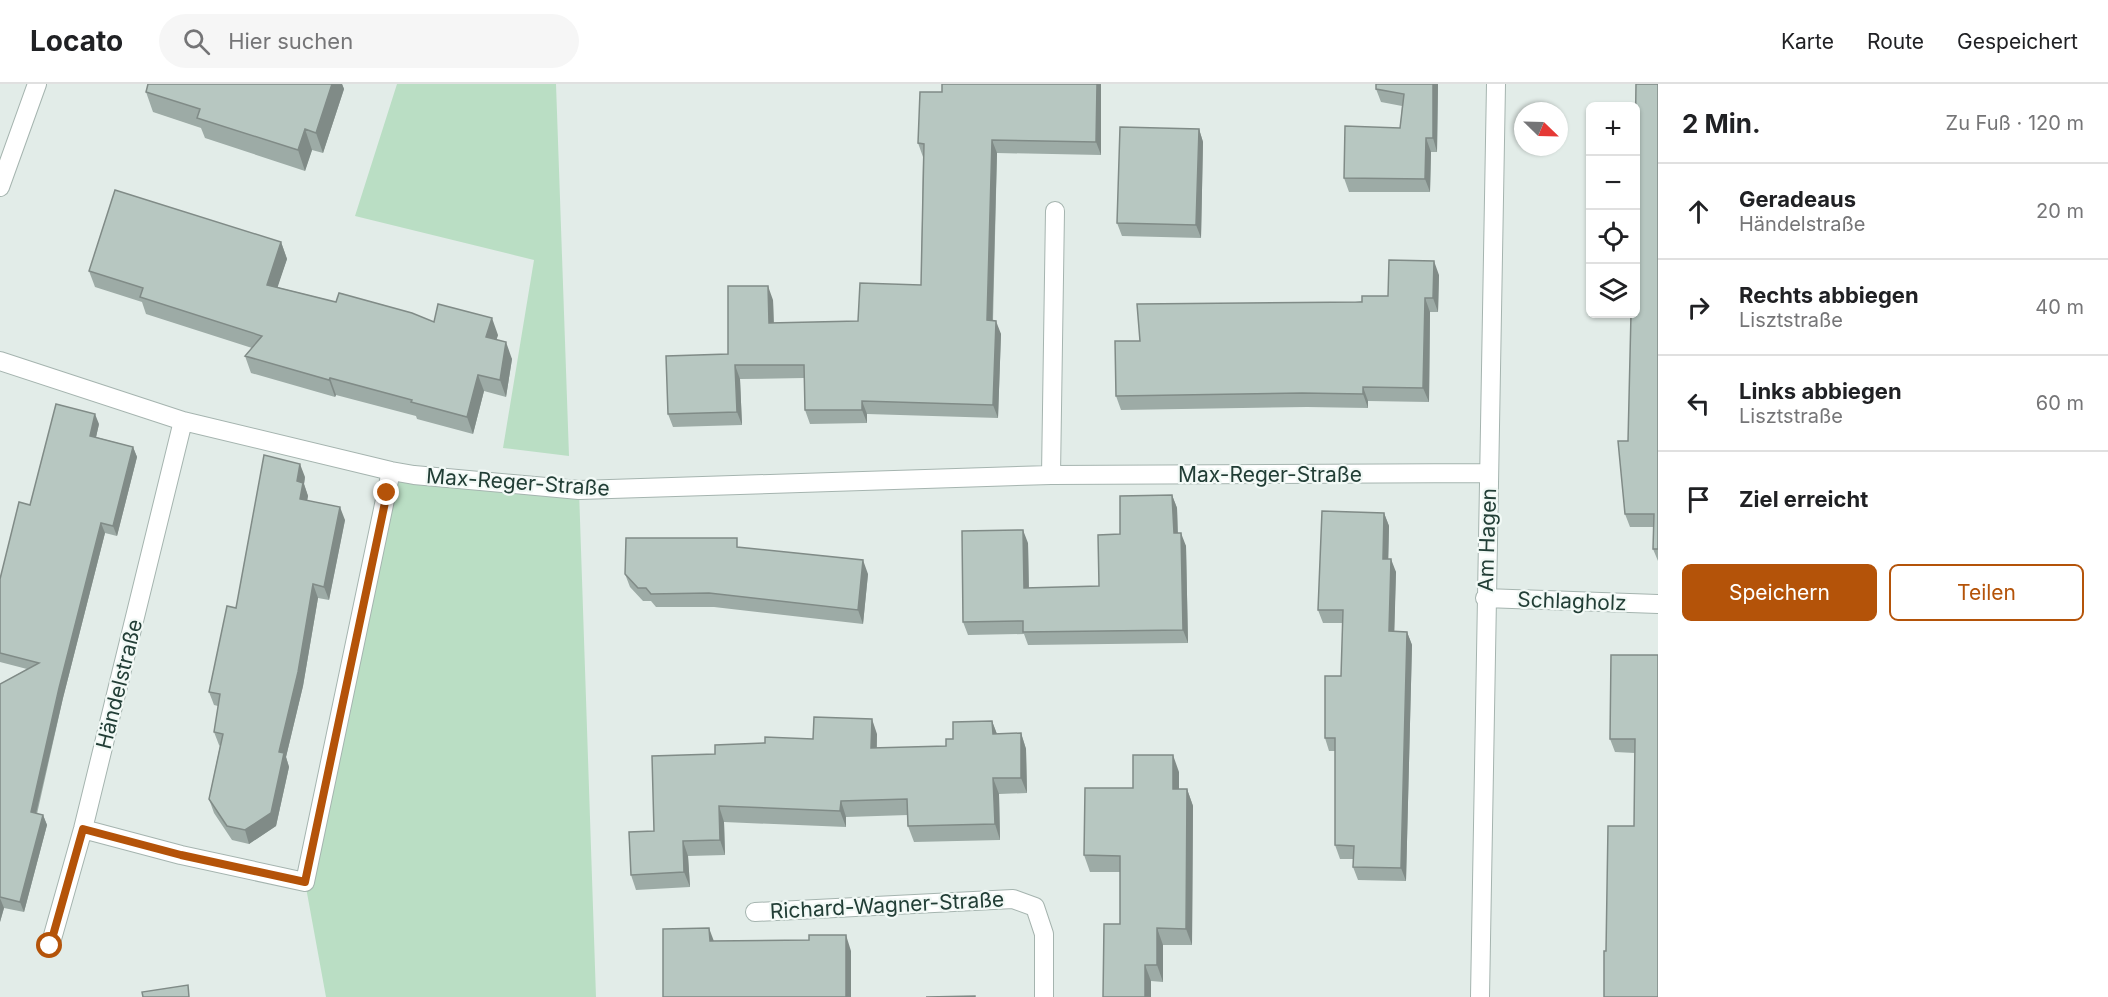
<!DOCTYPE html>
<html lang="de">
<head>
<meta charset="utf-8">
<style>
  :root { --surface:#fff; --page:#f6f6f6; --text:#202124; --muted:#757577; --line:#e0e0e0; --accent:#b45309 }
  body { margin:0; font-family:Inter,sans-serif; background:var(--page); color:var(--text) }
  .controls { position:absolute; right:18px; top:18px; display:grid; overflow:hidden; border-radius:9px; box-shadow:0 2px 4px #0004 }
  .controls button { width:54px; height:54px; display:grid; place-items:center; padding:0; border:0; border-bottom:2px solid var(--line); background:var(--surface); color:var(--text); font:30px sans-serif }
  .compass { position:absolute; left:1514px; top:18px; width:54px; height:54px; border-radius:50%; background:var(--surface); box-shadow:0 2px 4px #0004; rotate:113deg }
  .stop { position:absolute; width:18px; height:18px; margin:-14px; border:4px solid #b45309; border-radius:50%; background:#fff }
  .stop.end { background:#b45309; border-color:#fff; box-shadow:0 2px 6px #0008 }
  .list { margin:0; padding:0; list-style:none }
  h2 { display:flex; justify-content:space-between; align-items:center; height:78px; margin:0; padding:0 24px; font-size:26px }
  h2 small { font-size:20px; font-weight:400; color:var(--muted) }
  .list li { display:grid; grid-template-columns:39px 1fr auto; gap:18px; align-items:center; box-sizing:border-box; height:96px; padding:0 24px; border-top:2px solid var(--line) }
  .list b { display:block; font-size:22px; white-space:nowrap }
  .list p { margin:0; font-size:20px; white-space:nowrap; color:var(--muted) }
  .list em { font-size:20px; font-style:normal; color:var(--muted) }
  .actions { display:flex; gap:12px; padding:18px 24px }
  .actions a { flex:1; padding:14px 0; border:2px solid var(--accent); border-radius:9px; text-align:center; font-size:21px; color:var(--accent) }
  .actions .main { background:var(--accent); color:#fff }
  .icon { flex:none; width:33px; height:33px; fill:none; stroke:currentColor; stroke-width:2; stroke-linecap:round; stroke-linejoin:round }
  .map { position:relative; flex:none; width:1658px; height:913px; overflow:hidden }
  header { display:flex; align-items:center; gap:36px; box-sizing:border-box; height:84px; padding:0 30px; background:var(--surface); border-bottom:2px solid var(--line) }
  header strong { font-size:28px }
  nav { display:flex; gap:33px; margin-inline-start:auto; font-size:21px }
  .search { width:420px; height:54px; background:var(--page); display:flex; align-items:center; gap:15px; box-sizing:border-box; padding:0 21px; border-radius:33px; color:var(--muted); font-size:22px }
  main { display:flex }
  aside { flex:1; background:var(--surface) }
  .map>svg:first-child { display:block }
  .green { fill:#badec4 }
  .lines { fill:none; stroke-linecap:round; stroke-linejoin:round }
  .minor-casing { stroke:#a5b4af; stroke-width:20 }
  .tertiary-casing { stroke:#a5b4af; stroke-width:20 }
  .minor { stroke:#fff; stroke-width:18 }
  .tertiary { stroke:#fff; stroke-width:18 }
  .wall { fill:#9daba6 }
  .shaded-wall { fill:#808b87 }
  .building { fill:#b7c7c1; stroke:#808b87; stroke-width:1.5 }
  .route { stroke:#b45309; stroke-width:8 }
  .labels { text-anchor:middle; dominant-baseline:central; stroke-width:4.5; stroke-linejoin:round; paint-order:stroke }
  .street-label { font-size:21px; fill:#223e36; stroke:#f2f9f6 }
</style>
</head>
<body>
<header>
<strong>Locato</strong>
<div class="search"><svg class="icon" aria-label="search" viewBox="0 0 24 24"><circle cx="10" cy="10" r="6"/><path d="M15 15l6 6"/></svg>Hier suchen</div>
<nav><a>Karte</a><a>Route</a><a>Gespeichert</a></nav>
</header>
<main>
<div class="map">
<svg width="1658" height="913" viewBox="0 0 1658 913">
  <rect width="100%" height="100%" fill="#e2ece8"/>
  <path class="green" d="M397,0H556L569,372L503,364L534,176L355,132Z
    M391,387L579,406L596,913H326L305,798Z"/>
  <g class="lines">
    <g class="minor-casing">
      <path id="minor" d="M0,277L183,337L391,387L414,391L579,406L1051,391L1489,389
        M1051,391L1055,127
        M1485,514L1658,520
        M83,745L181,771L305,798L391,387
        M755,828L1013,815L1035,823L1044,850V913
        M50,862L83,745L183,337
        M1480,913L1496,0"/>
    </g>
    <g class="tertiary-casing">
      <path id="tertiary" d="M0,103L37,0"/>
    </g>
    <use href="#minor" class="minor"/>
    <use href="#tertiary" class="tertiary"/>
  </g>
  <path class="wall" d="M148,0H342L344,5L323,69L312,66L305,87L205,54L201,44L153,28L146,8Z
    M942,0H1101V71L997,69L993,237L1001,250L998,334L867,330V339L810,340L805,326L804,294L740,295L742,341L673,343L668,330L728,270L773,216L774,239L858,237L921,201L923,73L918,59L942,8Z
    M1438,0L1437,68H1431L1430,108H1349L1344,94L1400,44L1402,22L1381,18L1376,5Z
    M1658,0V477L1653,465L1654,443H1630L1625,430L1636,193L1638,82H1635V22Z
    M1199,45L1203,58L1201,154L1122,152L1117,139Z
    M281,158L287,175L277,203L336,218L498,251L496,256L512,275L506,313L484,307L473,350L417,335L416,332L336,311L335,313L251,289L245,272L252,264L146,230L142,218L95,203L89,187Z
    M1439,191L1438,228H1430L1429,318L1368,317V324L1307,323L1121,326L1116,312L1140,257L1388,212Z
    M99,340L96,353L133,363L137,373L117,452L105,449L63,614L37,730L43,731L47,741L24,828L4,824L0,838V600L27,585L0,578V495L30,421Z
    M305,393L304,400L308,412L307,416L345,436L329,516L318,514L303,602L286,673L289,683L276,742L249,760L232,756L214,729L209,715L220,662L219,661L214,648L218,622L214,621L209,608L236,524Z
    M1172,411L1177,424L1178,449L1186,462L1188,559L1028,561L1024,550L968,551L963,538L1028,459L1029,504L1099,502L1120,450Z
    M1384,429L1389,442L1388,475L1396,488L1394,547L1407,548L1412,561L1406,797L1358,796L1353,783V775H1340L1335,761V667H1329L1325,654L1341,592L1343,539H1323L1318,526Z
    M741,464L868,490L863,540L714,523H656L651,517H643L630,503L625,490Z
    M1658,571V913L1606,867L1634,742L1635,669L1615,668L1610,655Z
    M992,637L997,650L1021,649L1026,665L1027,709L999,710L1000,756L914,758L908,742V731L846,733V743L724,738L725,771L688,772L690,803L636,806L631,791L654,747L715,670L765,659L813,655L877,650V664L946,662L953,655Z
    M1179,688V705H1187L1193,722L1192,861H1163V898L1151,897V913H1103L1120,840V788H1090L1084,771L1133,704Z"/>
  <path class="shaded-wall" d="M332,0H342L344,5L323,69L316,49Z
    M1097,0H1101V71L1096,58Z
    M1433,0H1438L1437,68L1433,54Z
    M305,45L312,66L305,87L298,66Z
    M1199,45L1203,58L1201,154L1196,141Z
    M1426,54L1431,68L1430,108L1425,95Z
    M992,56L997,69L992,250L987,236Z
    M281,158L287,175L273,217L267,201Z
    M1434,177L1439,191L1438,228L1433,214Z
    M768,202L773,216L774,252L769,239Z
    M1425,214L1430,228L1429,318L1423,304Z
    M492,234L498,251L492,270L486,253Z
    M996,237L1001,250L998,334L993,321Z
    M506,258L512,275L506,313L500,296Z
    M735,281L740,295L742,341L737,328Z
    M478,291L484,307L473,350L467,333Z
    M330,294L336,311L335,313L329,296Z
    M1363,303L1368,317V324L1363,310Z
    M862,317L867,330V339L862,326Z
    M95,330L99,340L94,362L90,352Z
    M133,363L137,373L117,452L113,442Z
    M300,380L305,393L304,400L308,412L305,428L300,415L297,397Z
    M1172,411L1177,424L1178,462L1174,449Z
    M340,423L345,436L329,516L324,503Z
    M1384,429L1389,442L1388,489L1383,475Z
    M101,439L105,449L63,614L34,738L31,728L59,604Z
    M1023,446L1028,459L1029,517L1024,504Z
    M1181,449L1186,462L1188,559L1183,546Z
    M1391,475L1396,488L1394,560L1389,547Z
    M863,476L868,490L863,540L858,526Z
    M313,500L318,514L303,602L286,673L289,683L276,742L249,760L245,746L279,668Z
    M1407,548L1412,561L1406,797L1401,784Z
    M872,635L877,650L876,680L871,664Z
    M992,637L998,653L993,650Z
    M1021,649L1026,665L1027,709L1021,694Z
    M1173,671L1179,688V722L1173,705Z
    M993,694L999,710L1000,756L995,740Z
    M1187,705L1193,722L1192,861L1186,845Z
    M841,717L846,733V743L840,727Z
    M719,722L724,738L725,771L720,756Z
    M43,731L47,741L24,828L20,818Z
    M683,757L688,772L690,803L684,788Z
    M0,814L4,824L0,838Z
    M709,844L715,860L710,857Z
    M1157,844L1163,861V898L1157,881Z
    M846,851L851,867V913H846Z
    M1145,881L1151,897V913H1145Z"/>
  <path class="building" d="M148,0H332L316,49L305,45L298,66L197,34L200,25L146,8Z
    M942,0H1097L1096,58L992,56L987,236L996,237L993,321L862,317V326H805L804,281H735L737,328L668,330L666,272L728,270V202H768L769,239L858,237L860,199L921,201L924,60L918,59L920,8H942Z
    M1376,0H1433V54H1426L1425,95L1344,94L1345,42L1400,44L1404,10L1376,5Z
    M1636,0H1658V465H1653L1654,430H1625L1618,357H1628L1631,230H1635L1638,69H1635Z
    M1120,43L1199,45L1196,141L1117,139Z
    M115,106L281,158L267,201L336,218L339,209L412,229L434,238L438,220L492,234L486,253L506,258L500,296L478,291L467,333L411,318L412,316L330,294L329,296L245,272L262,252L140,213L143,204L89,187Z
    M1389,176L1434,177L1433,214H1425L1423,304L1363,303V310L1302,309L1116,312L1115,257H1140L1137,220L1362,218V212H1388Z
    M56,320L95,330L90,352L133,363L113,442L101,439L59,604L31,728L43,731L20,818L0,813V600L39,579L0,569V495L19,418L30,421Z
    M264,371L300,380L297,397L303,399L300,415L340,423L324,503L313,500L298,588L279,668L284,669L271,729L245,746L227,742L209,715L223,650L214,648L220,610L209,608L227,522L236,524Z
    M1172,411L1174,449H1181L1183,546L1023,548V537L963,538L962,447L1023,446L1024,504L1099,502L1098,451L1120,450V412Z
    M1322,427L1384,429L1383,475H1391L1389,547L1407,548L1401,784L1353,783L1354,762L1335,761V654H1325V592H1341L1343,526H1318Z
    M626,454H737V463L863,476L858,526L709,509L651,510L646,504H638L625,490Z
    M1611,571H1658V913H1604V867H1606L1608,742H1634L1635,655H1610Z
    M814,633L872,635L871,664L946,662V655H953V638L992,637L993,650L1021,649V694H993L995,740L908,742L907,715L841,717L840,727L719,722L720,756L683,757L684,788L631,791L629,748L654,747L652,672L715,670V661L765,659V653L813,655Z
    M1133,671H1173V705H1187L1186,845L1157,844V881H1145V913H1103L1104,840H1120V772L1084,771L1085,704H1133Z
    M709,844L710,857L809,856V851H846V913H663V845Z
    M188,901L189,913H143L142,908Z
    M975,912V913H926Z"/>
  <g class="lines">
    <path class="route" d="M50,862L83,745L181,771L305,798L387,409"/>
  </g>
  <g class="labels">
    <g class="street-label">
      <text x="1270" y="390">Max-Reger-Straße</text>
      <text transform="translate(518 398) rotate(4)">Max-Reger-Straße</text>
      <text transform="translate(1487 456) rotate(-88)">Am Hagen</text>
      <text transform="translate(1572 517) rotate(2)">Schlagholz</text>
      <text transform="translate(119 600) rotate(-76)">Händelstraße</text>
      <text transform="translate(887 821) rotate(-3)">Richard-Wagner-Straße</text>
    </g>
  </g>
</svg>
<div class="controls">
<button>+</button>
<button>−</button>
<button><svg class="icon" aria-label="locate" viewBox="0 0 24 24"><circle cx="12" cy="12" r="6"/><path d="M12 2v4M12 18v4M2 12h4M18 12h4"/></svg></button>
<button><svg class="icon" aria-label="layers" viewBox="0 0 24 24"><path d="M12 4l9 5-9 5-9-5zM3 14l9 5 9-5"/></svg></button>
</div>
<svg class="compass" viewBox="-18 -18 36 36"><path d="M0-13l5 13h-10z" fill="#e53935"/><path d="M0 13l5-13h-10z" fill="#757577"/></svg>
<div class="stop" style="left:50px;top:862px"></div>
<div class="stop end" style="left:387px;top:409px"></div>
</div>
<aside>
<h2>2 Min.<small>Zu Fuß · 120 m</small></h2>
<ul class="list">
<li><svg class="icon" aria-label="ahead" viewBox="0 0 24 24"><path d="M12 20V5M6 11l6-6 6 6"/></svg><div><b>Geradeaus</b><p>Händelstraße</p></div><em>20 m</em></li>
<li><svg class="icon" aria-label="right" viewBox="0 0 24 24"><path d="M7 20v-9h11M14 6l5 5-5 5"/></svg><div><b>Rechts abbiegen</b><p>Lisztstraße</p></div><em>40 m</em></li>
<li><svg class="icon" aria-label="left" viewBox="0 0 24 24"><path d="M17 20v-9H6M10 6l-5 5 5 5"/></svg><div><b>Links abbiegen</b><p>Lisztstraße</p></div><em>60 m</em></li>
<li><svg class="icon" aria-label="arrive" viewBox="0 0 24 24"><path d="M6 21V4h12l-3 4 3 4H6"/></svg><div><b>Ziel erreicht</b></div></li>
</ul>
<div class="actions"><a class="main">Speichern</a><a>Teilen</a></div>
</aside>
</main>
</body>
</html>
